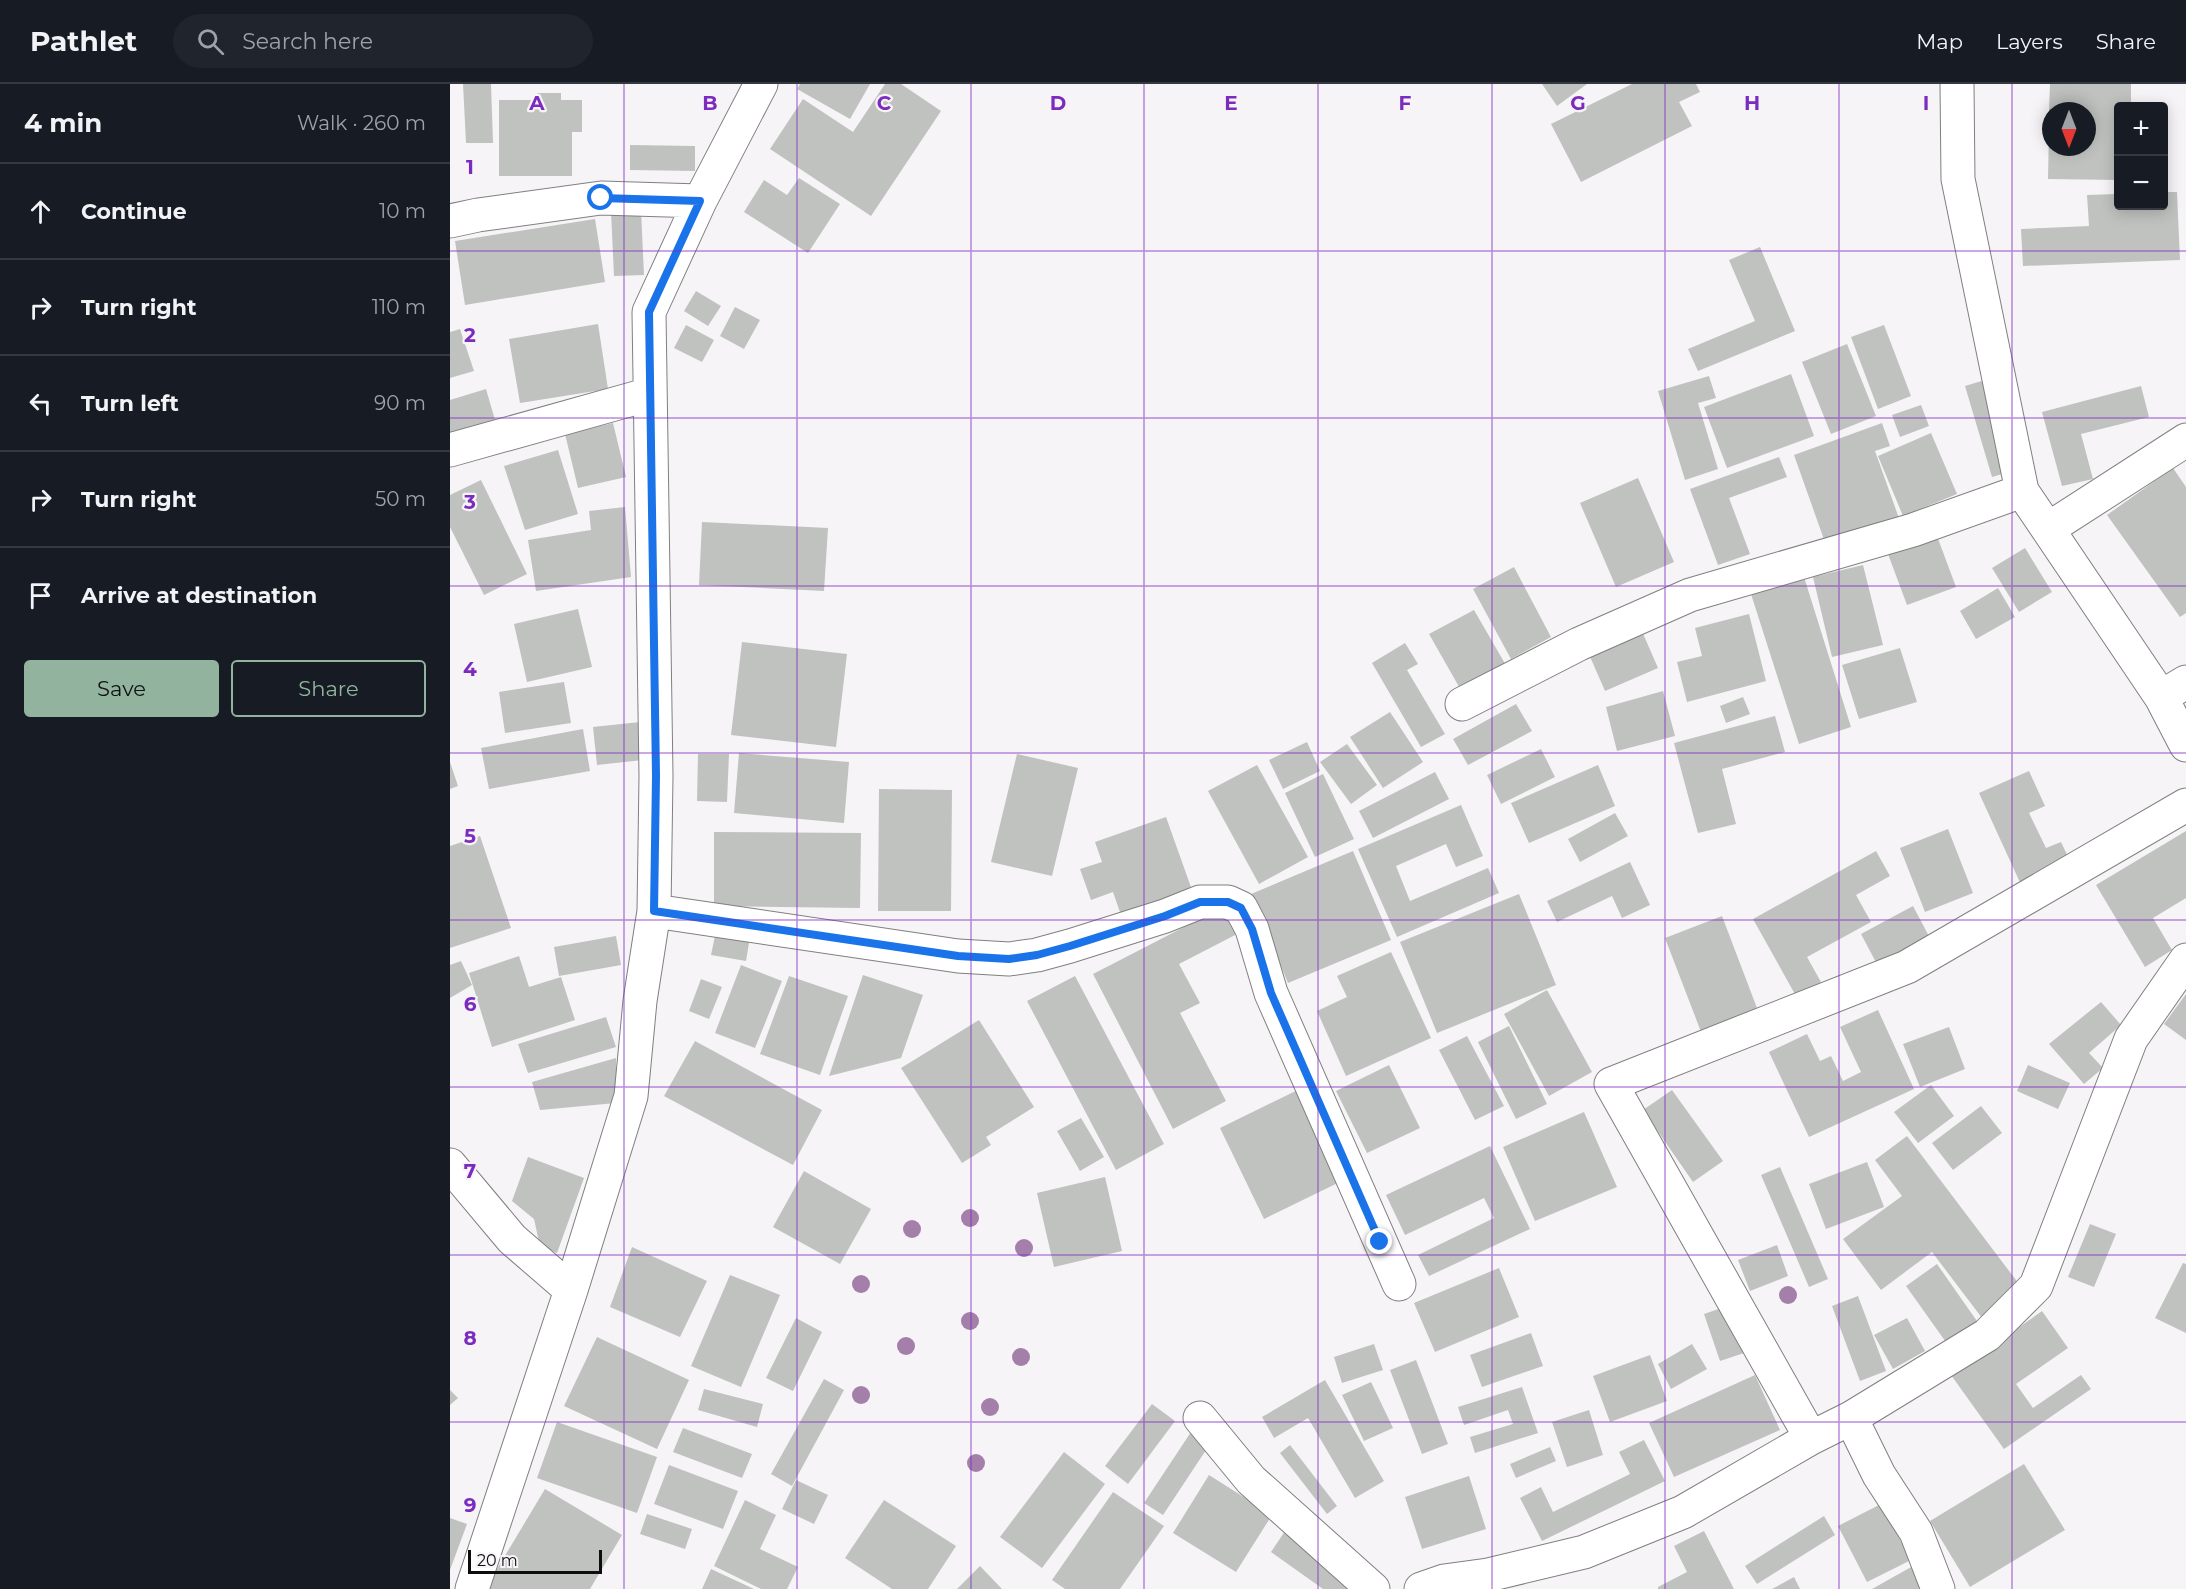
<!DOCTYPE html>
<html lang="en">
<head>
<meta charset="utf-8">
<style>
  :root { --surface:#171b24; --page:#20242c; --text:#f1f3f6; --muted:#9ea1a6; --line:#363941; --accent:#92b49f }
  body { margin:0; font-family:Montserrat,sans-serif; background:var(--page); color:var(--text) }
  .controls { position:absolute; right:18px; top:18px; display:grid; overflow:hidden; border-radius:6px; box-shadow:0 3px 15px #0003 }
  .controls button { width:54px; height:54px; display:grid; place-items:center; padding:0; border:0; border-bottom:2px solid var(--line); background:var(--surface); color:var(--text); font:30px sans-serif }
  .compass { position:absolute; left:1592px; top:18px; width:54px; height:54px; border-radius:50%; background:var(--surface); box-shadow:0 3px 15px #0003; rotate:180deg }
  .scale { position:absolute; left:18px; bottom:15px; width:134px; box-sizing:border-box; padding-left:6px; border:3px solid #0e0d0e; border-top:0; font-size:16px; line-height:21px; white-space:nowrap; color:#0e0d0e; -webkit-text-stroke:4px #f6f4f7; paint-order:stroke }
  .stop { position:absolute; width:18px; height:18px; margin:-14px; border:4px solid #1a73e8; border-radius:50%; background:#fff }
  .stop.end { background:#1a73e8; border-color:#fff; box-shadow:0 2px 6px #0008 }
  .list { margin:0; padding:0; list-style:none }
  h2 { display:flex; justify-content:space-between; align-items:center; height:78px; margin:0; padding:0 24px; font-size:26px }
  h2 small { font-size:20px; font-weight:400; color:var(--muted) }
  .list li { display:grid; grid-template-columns:39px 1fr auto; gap:18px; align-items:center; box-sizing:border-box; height:96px; padding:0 24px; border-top:2px solid var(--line) }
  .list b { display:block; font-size:22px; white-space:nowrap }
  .list em { font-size:20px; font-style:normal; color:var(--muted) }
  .actions { display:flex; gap:12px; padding:18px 24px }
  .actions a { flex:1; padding:14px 0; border:2px solid var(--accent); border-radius:6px; text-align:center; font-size:21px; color:var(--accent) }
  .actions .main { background:var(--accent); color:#111 }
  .icon { flex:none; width:33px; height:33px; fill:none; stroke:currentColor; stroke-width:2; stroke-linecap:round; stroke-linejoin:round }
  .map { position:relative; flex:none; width:1736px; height:1505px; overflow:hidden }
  header { display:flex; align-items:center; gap:36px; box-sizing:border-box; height:84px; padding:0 30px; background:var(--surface); border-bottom:2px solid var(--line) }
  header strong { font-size:28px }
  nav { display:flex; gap:33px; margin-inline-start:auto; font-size:21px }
  .search { width:420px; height:54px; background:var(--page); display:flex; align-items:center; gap:15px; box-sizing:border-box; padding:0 21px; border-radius:33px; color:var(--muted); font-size:22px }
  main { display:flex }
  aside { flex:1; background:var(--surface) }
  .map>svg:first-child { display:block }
  .building { fill:#bfc2bf }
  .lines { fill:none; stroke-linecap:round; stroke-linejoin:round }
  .street-casing { stroke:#817f81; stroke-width:35 }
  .street { stroke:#fff; stroke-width:33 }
  .tree { fill:#a37fa9 }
  .route { stroke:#1a73e8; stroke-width:8 }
  .grid { fill:none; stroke:#7b2cbf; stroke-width:1.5; stroke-opacity:0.55 }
  .grid-label { font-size:20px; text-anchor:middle; font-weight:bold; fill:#7b2cbf; stroke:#f6f4f7; stroke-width:4.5; stroke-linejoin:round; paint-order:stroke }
</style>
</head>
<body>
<header>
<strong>Pathlet</strong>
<div class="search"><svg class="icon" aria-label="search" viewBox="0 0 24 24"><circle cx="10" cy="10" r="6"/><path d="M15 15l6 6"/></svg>Search here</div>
<nav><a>Map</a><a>Layers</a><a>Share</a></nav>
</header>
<main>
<aside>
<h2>4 min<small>Walk · 260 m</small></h2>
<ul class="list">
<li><svg class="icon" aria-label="ahead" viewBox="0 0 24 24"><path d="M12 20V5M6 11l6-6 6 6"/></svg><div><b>Continue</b></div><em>10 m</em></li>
<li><svg class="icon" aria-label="right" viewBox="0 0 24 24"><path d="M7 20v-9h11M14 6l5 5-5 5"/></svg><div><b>Turn right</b></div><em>110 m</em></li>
<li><svg class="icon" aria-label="left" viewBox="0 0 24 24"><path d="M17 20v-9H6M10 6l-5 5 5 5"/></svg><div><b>Turn left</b></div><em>90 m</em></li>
<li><svg class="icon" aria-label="right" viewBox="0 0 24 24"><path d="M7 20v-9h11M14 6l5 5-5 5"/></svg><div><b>Turn right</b></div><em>50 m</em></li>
<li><svg class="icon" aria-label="arrive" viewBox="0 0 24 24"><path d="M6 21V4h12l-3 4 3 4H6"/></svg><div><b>Arrive at destination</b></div></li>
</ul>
<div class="actions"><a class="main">Save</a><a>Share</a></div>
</aside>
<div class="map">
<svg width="1736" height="1505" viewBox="0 0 1736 1505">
  <rect width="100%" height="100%" fill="#f6f4f7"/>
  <path class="building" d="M13,0H41L43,59H16Z
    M350,0H420L400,35L347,5Z
    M435,0H451L491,27L421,132L320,65L353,15L403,48Z
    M1092,0H1137L1107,22Z
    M1182,0H1246L1250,8L1229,18L1242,42L1131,98L1101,40Z
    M1600,0H1681V22H1668V96L1598,95L1599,45H1601V63H1637V27H1599Z
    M87,9H111V16H132V48H122V92H49V16H87Z
    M180,61L245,62V87L180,86Z
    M349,94L390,120L358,169L294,128L314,96L337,111Z
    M1714,108H1727L1730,176L1573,182L1571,145L1639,142L1637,111L1668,110V122H1714Z
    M191,126L194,191L164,192L161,128Z
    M145,135L155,198L15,221L5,157Z
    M1310,163L1345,247L1248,287L1238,265L1305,237L1279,176Z
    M246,207L271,222L258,242L234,227Z
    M285,223L310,236L294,265L270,252Z
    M148,240L158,305L70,319L59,255Z
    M236,241L264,256L252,278L224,264Z
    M1434,241L1461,312L1428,325L1401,253Z
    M10,245L24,287L0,294V248Z
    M1397,260L1426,332L1381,350L1352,278Z
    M1341,290L1364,352L1277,384L1254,323Z
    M1259,292L1266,314L1248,319L1268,385L1235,396L1208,307Z
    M1535,296L1563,387L1542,393L1515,302Z
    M1691,302L1699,333L1631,350L1643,395L1612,402L1592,328Z
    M36,305L45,336L0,349V316Z
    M1471,321L1479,342L1450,353L1442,331Z
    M163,339L176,393L128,404L115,350Z
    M1432,339L1440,362L1425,367L1450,437L1377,464L1344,371Z
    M1481,349L1507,410L1453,432L1428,372Z
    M108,366L128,430L75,446L54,382Z
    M1329,373L1337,393L1279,414L1300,470L1268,481L1240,405Z
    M1723,384L1736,403V529L1730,533L1657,431Z
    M1188,394L1224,478L1166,503L1130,419Z
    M31,396L77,490L34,511L0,443V411Z
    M175,423L181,493L86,507L78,456L141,446L139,427Z
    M252,438L378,444L374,507L249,501Z
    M1487,452L1506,503L1457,521L1438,470Z
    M1575,464L1602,508L1569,528L1542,484Z
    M1413,481L1433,561L1382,573L1363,493Z
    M1064,483L1101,553L1061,575L1023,505Z
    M1354,493L1401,643L1349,660L1301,510Z
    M1548,504L1565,533L1526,555L1510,527Z
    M128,525L142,583L77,598L64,540Z
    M1024,526L1057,583L1012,608L979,550Z
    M1299,530L1316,597L1237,618L1227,578L1252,572L1245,544Z
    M1191,545L1208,584L1155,607L1138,568Z
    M292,558L397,570L386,663L281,651Z
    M955,559L968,580L957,586L995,650L971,663L922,579Z
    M1450,564L1467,618L1409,635L1392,581Z
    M114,598L121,639L55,649L49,608Z
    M1213,607L1225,652L1167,667L1156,623Z
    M1293,613L1300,630L1276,639L1270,622Z
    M1066,620L1082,647L1018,681L1003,655Z
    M940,628L973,678L933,704L900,653Z
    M1325,632L1335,668L1272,685L1286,740L1248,749L1224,659Z
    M190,638L193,676L147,681L143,643Z
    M133,645L140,687L39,705L31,664Z
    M857,658L870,687L833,705L819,676Z
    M897,660L927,701L901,720L870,678Z
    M1091,665L1105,693L1051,720L1037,691Z
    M289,669L399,678L394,739L284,729Z
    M248,670H279L277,718L247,717Z
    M567,670L628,684L602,792L541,778Z
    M0,678L8,702L0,705Z
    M807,681L858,773L809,800L758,707Z
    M1148,681L1165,722L1079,759L1061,719Z
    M1579,687L1595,722L1579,729L1596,764L1611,758L1623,783L1573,805L1529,709Z
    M985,688L999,715L923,754L909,727Z
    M873,690L904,755L865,773L835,709Z
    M429,705L502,706L501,827H428Z
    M1011,721L1033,772L1006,783L996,760L946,782L960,817L1038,784L1049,809L947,853L908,765Z
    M1165,729L1178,752L1130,778L1118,755Z
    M716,733L742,806L671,831L663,808L641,816L630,785L652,778L645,758Z
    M1498,745L1523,809L1475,828L1450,764Z
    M1736,747V814L1703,834L1722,866L1695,883L1646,801Z
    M264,748L411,749L410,824L264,822Z
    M30,752L61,844L0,864V762Z
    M903,767L941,856L838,899L801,810Z
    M1426,767L1440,792L1406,811L1421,838L1357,873L1371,898L1346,912L1303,835Z
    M1180,778L1200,821L1172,834L1162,812L1107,838L1097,817Z
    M1069,810L1106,901L987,949L950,858Z
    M775,822L789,849L729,880L750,919L730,929L776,1017L723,1045L643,890Z
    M1463,822L1481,856L1429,884L1411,850Z
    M1272,832L1310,932L1253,953L1215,854Z
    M266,847L300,853L296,877L261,871Z
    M166,852L171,881L109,892L104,863Z
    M941,868L981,954L896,992L867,927L897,913L887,892Z
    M69,872L79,903L111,893L125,936L42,963L19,889Z
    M11,877L22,901L0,914V881Z
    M291,881L332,897L305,964L265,949Z
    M413,891L473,911L451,974L379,992Z
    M339,892L398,912L370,991L310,970Z
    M625,892L714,1060L666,1086L577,917Z
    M251,895L272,903L259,935L239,927Z
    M1097,906L1142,988L1099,1012L1054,930Z
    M1736,910V956L1714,940Z
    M1651,918L1671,941L1639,969L1653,984L1634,1000L1599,960Z
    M1428,926L1464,1005L1359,1053L1319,968L1357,950L1370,977L1381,972L1393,997L1411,988L1390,943Z
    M156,933L166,963L78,989L68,960Z
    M529,936L584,1023L536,1053L541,1061L512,1079L451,984Z
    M1059,942L1097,1020L1066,1035L1028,958Z
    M1499,943L1515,985L1470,1003L1453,960Z
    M1017,952L1054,1022L1025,1036L989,966Z
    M245,957L372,1026L343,1081L214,1012Z
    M166,974V1019L90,1026L82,998Z
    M939,981L970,1044L917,1069L886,1007Z
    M1578,981L1620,999L1608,1025L1567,1007Z
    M1481,1001L1504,1032L1468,1059L1444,1028Z
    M854,1003L898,1094L814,1135L770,1044Z
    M1222,1006L1273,1077L1243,1098L1193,1026Z
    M1531,1022L1552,1049L1503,1086L1482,1059Z
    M1134,1028L1167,1103L1085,1137L1053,1063Z
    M631,1034L654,1073L630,1087L607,1047Z
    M1457,1052L1572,1204L1532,1234L1482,1168L1431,1206L1393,1155L1452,1112L1425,1076Z
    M1040,1062L1080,1145L979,1192L968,1171L1044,1134L1034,1114L955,1151L936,1111Z
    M78,1073L134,1094L107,1169L90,1162L84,1135L62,1117Z
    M1417,1078L1434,1123L1376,1145L1359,1100Z
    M1330,1083L1378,1195L1359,1203L1311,1091Z
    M354,1087L421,1125L390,1180L323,1143Z
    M655,1093L672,1167L604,1183L587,1109Z
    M1640,1140L1666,1150L1644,1203L1618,1193Z
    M1327,1161L1338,1192L1300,1207L1288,1176Z
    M182,1163L257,1197L230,1253L160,1223Z
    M1733,1179L1736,1180V1249L1705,1234Z
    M1487,1180L1529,1240L1498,1261L1456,1202Z
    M1049,1184L1069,1233L985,1268L964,1219Z
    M280,1191L330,1211L291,1303L241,1282Z
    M1408,1212L1436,1287L1410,1297L1382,1222Z
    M1280,1221L1297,1268L1270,1277L1254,1230Z
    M1592,1227L1618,1264L1566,1300L1583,1324L1631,1291L1641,1305L1554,1365L1501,1291Z
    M346,1234L372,1248L343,1307L316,1294Z
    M1457,1234L1475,1267L1443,1285L1424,1251Z
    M1081,1249L1093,1282L1032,1303L1020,1271Z
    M147,1253L239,1296L207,1365L114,1322Z
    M924,1260L933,1286L892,1299L884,1273Z
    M1242,1260L1257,1285L1221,1305L1208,1280Z
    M1200,1271L1217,1317L1160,1338L1143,1292Z
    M966,1276L998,1360L972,1370L940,1286Z
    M1305,1291L1330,1346L1224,1393L1199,1339Z
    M374,1295L394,1306L342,1402L321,1390Z
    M875,1296L934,1397L905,1414L858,1334L824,1354L812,1333Z
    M921,1298L943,1344L914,1357L892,1311Z
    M1072,1303L1088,1349L1025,1369L1020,1353L1063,1340L1058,1326L1014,1341L1008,1323Z
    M254,1305L313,1320L307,1343L248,1326Z
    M0,1306L8,1314L0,1321Z
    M702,1320L725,1337L678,1400L655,1382Z
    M1139,1326L1153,1371L1117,1383L1102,1338Z
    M107,1338L207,1373L187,1429L87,1394Z
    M233,1344L302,1370L292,1394L223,1368Z
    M741,1348L760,1360L713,1431L694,1419Z
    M1194,1356L1215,1397L1092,1457L1070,1414L1091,1403L1103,1428L1180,1390L1169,1368Z
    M840,1361L887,1422L877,1430L830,1369Z
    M1100,1363L1106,1377L1066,1394L1060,1380Z
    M614,1368L655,1400L592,1484L550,1453Z
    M1574,1380L1615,1446L1520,1503L1480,1437Z
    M219,1381L288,1407L273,1445L204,1420Z
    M759,1391L822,1431L786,1488L723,1449Z
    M1019,1392L1036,1445L972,1465L955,1413Z
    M346,1396L378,1411L364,1440L332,1425Z
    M95,1405L172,1451L140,1505H35Z
    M663,1408L714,1442L670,1505H615L602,1496Z
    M295,1416L326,1431L310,1465L348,1483L337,1505H311L264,1482Z
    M434,1416L506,1462L478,1505H442L395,1474Z
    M1431,1420L1461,1476L1417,1498L1388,1442Z
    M197,1430L242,1445L235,1465L190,1450Z
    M1374,1432L1385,1451L1307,1500L1295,1482Z
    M0,1434L17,1440L0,1486Z
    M835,1447L910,1505H873L821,1468Z
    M1254,1447L1284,1505H1208V1503L1237,1488L1224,1462Z
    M530,1482L552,1505H507Z
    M1463,1482L1475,1505H1422Z
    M261,1485L304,1505H252Z
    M1344,1493L1350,1505H1322Z"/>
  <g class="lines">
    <g class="street-casing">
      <path id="street" d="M1507,0L1508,95L1572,407L1711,613L1736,661
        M0,137L28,131L151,114L250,117
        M0,366L200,310
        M1598,445L1736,356
        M1711,613L1736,598
        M1012,620L1129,560L1240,511L1463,446L1572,407
        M204,827L508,872L559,875L587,871L620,862L715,832L750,818H778L791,824L802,845L821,909L949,1200
        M0,1081L62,1155L121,1206
        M750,1334L801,1396L923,1505
        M1401,1334L1429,1391L1466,1448L1488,1505
        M1361,1354L1161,1000L1457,883L1736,721
        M22,1505L121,1206L181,1012L190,917L204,827L206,692L199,228L250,117L311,0
        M971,1505L994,1497L1038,1491L1134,1468L1233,1428L1361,1354L1401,1334L1537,1251L1586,1202L1681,955L1736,876"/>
    </g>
    <use href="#street" class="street"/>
  </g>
  <g class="tree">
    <circle cx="520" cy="1134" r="9"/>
    <circle cx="462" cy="1145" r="9"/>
    <circle cx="574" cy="1164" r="9"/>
    <circle cx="411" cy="1200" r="9"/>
    <circle cx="1338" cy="1211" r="9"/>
    <circle cx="520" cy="1237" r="9"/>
    <circle cx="456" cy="1262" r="9"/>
    <circle cx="571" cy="1273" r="9"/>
    <circle cx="411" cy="1311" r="9"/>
    <circle cx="540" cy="1323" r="9"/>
    <circle cx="526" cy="1379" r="9"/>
  </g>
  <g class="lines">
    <path class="route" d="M151,114L250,117L199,228L206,692L204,827L508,872L559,875L587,871L620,862L715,832L750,818H778L791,824L802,845L821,909L930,1158"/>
  </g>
  <path class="grid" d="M174,0V1505M347,0V1505M521,0V1505M694,0V1505M868,0V1505M1042,0V1505M1215,0V1505M1389,0V1505M1562,0V1505M0,167H1736M0,334H1736M0,502H1736M0,669H1736M0,836H1736M0,1003H1736M0,1171H1736M0,1338H1736"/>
  <g class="grid-label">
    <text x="87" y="26">A</text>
    <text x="260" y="26">B</text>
    <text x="434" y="26">C</text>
    <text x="608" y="26">D</text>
    <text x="781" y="26">E</text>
    <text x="955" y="26">F</text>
    <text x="1128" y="26">G</text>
    <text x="1302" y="26">H</text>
    <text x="1476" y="26">I</text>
    <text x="20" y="90">1</text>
    <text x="20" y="258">2</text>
    <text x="20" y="425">3</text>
    <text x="20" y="592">4</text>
    <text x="20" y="759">5</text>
    <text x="20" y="927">6</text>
    <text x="20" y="1094">7</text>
    <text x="20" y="1261">8</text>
    <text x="20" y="1428">9</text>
  </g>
</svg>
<div class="controls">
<button>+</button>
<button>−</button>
</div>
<svg class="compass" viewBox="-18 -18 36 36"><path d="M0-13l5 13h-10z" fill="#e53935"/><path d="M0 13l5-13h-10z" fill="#9ea1a6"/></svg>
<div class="scale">20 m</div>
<div class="stop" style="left:151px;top:114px"></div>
<div class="stop end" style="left:930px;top:1158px"></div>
</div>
</main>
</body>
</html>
